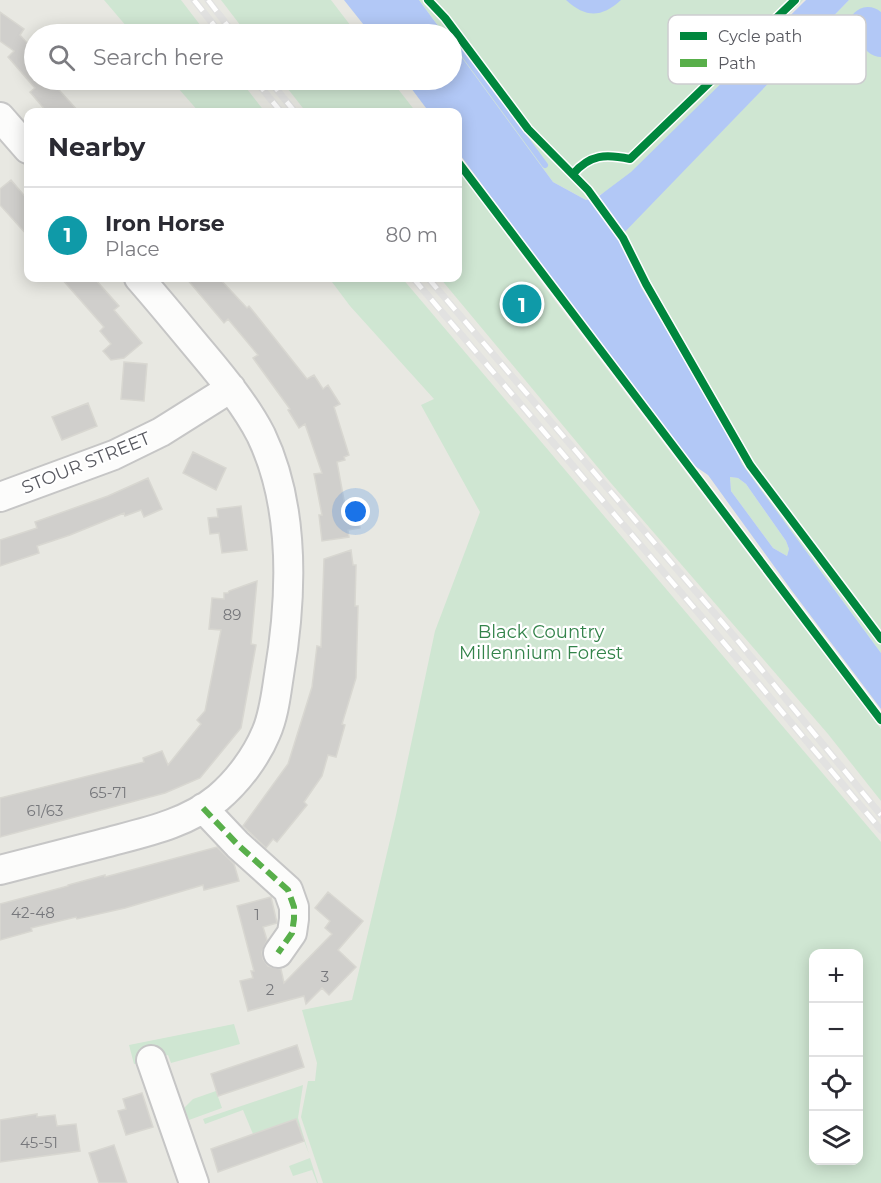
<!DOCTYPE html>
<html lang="en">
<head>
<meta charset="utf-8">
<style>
  :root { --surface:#fff; --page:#f2f2f3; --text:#2b2b33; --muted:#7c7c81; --line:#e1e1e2; --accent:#8a8b8e }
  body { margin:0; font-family:Montserrat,sans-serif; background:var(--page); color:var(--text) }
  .controls { position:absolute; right:18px; bottom:18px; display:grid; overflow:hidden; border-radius:12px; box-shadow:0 3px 15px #0003 }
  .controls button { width:54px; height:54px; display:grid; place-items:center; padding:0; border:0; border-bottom:2px solid var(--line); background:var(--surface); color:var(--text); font:30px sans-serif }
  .you { position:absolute; left:356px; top:512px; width:21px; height:21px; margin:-15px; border:4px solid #fff; border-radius:50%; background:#1a73e8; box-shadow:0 0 0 9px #1a73e833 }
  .badge { display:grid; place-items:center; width:39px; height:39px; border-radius:50%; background:var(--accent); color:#fff; font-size:20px; font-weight:700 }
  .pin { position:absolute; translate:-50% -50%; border:3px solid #fff; box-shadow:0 2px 6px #0006 }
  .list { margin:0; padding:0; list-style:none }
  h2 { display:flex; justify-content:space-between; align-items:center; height:78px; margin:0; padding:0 24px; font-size:26px }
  h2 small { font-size:20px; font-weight:400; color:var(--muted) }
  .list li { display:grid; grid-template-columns:39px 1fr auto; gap:18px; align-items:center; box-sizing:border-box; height:96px; padding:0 24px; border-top:2px solid var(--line) }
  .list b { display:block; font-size:22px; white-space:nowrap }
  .list p { margin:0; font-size:20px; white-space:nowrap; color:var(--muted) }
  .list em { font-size:20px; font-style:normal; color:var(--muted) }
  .icon { flex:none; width:33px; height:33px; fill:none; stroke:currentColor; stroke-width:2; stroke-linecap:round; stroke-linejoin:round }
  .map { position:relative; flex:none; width:881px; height:1183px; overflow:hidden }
  .search { position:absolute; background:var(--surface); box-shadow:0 3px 15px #0003; left:24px; top:24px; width:438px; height:66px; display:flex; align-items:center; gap:15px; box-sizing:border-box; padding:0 21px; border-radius:33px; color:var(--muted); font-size:22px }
  .panel { position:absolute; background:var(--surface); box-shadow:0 3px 15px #0003; left:24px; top:108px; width:438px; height:174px; border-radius:12px }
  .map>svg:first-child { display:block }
  .green { fill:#cfe6d2; fill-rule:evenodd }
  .water { fill:#b2c8f6; fill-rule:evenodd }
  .pier { fill:#e8e8e2 }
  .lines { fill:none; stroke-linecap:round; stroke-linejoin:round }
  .stream { stroke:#b2c8f6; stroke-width:6 }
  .river { stroke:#b2c8f6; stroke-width:38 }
  .building { fill:#d0cfcc; stroke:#d8d7d1; stroke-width:1.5 }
  .minor-casing { stroke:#c6c6c6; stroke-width:32 }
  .minor { stroke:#fcfcfb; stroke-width:28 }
  .rail-casing { stroke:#e2e2e1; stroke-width:7 }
  .rail { stroke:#fff; stroke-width:4.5; stroke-dasharray:14; stroke-linecap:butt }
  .quiet { stroke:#58af4a; stroke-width:6; stroke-dasharray:12 6; stroke-linecap:butt }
  .cycleway-casing { stroke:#fff; stroke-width:11 }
  .cycleway { stroke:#00873e; stroke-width:8 }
  .labels { text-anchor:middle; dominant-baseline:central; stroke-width:4.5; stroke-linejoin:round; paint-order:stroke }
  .number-label { font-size:15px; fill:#77787c }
  .street-label { font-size:18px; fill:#585960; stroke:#fff }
  .park-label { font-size:18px; fill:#33834a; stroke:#fff }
  .key { fill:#fff; stroke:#cdcdcf; stroke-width:1.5 }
  .key-label { font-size:16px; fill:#585960 }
</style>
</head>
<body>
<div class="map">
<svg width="881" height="1183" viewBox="0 0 881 1183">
  <rect width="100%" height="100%" fill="#e8e8e2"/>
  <path class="green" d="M104,0H181L207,34H133Z
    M221,0H331L357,34H247Z
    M419,0H803C759,45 716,90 671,134C646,158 620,191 586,200L553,182L452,44V34H444Z
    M849,0H881V653L742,464L727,432L642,289L617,239Z
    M171,80H240L265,112H199Z
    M281,80H391L416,112H306Z
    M458,169L543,285L881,729V801L828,734L610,482L440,278H458Z
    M329,278H402L881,842V1183H323L301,1117L308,1081H315L317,1063L302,1010L352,1000L396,815L435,631L480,512L421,405L434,399L350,306ZM814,954H858V1160H814Z
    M730,477L738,478L746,484L786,541L789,549L787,556L773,548L731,491Z
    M234,1024L240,1044L171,1063L168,1055L134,1064L129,1045Z
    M303,1085L298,1118L309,1154L296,1119L253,1134L243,1110L205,1124L203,1119Z
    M216,1091L222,1108L189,1120L184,1108L193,1099Z
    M310,1158L318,1183H317L312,1170L293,1176L289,1166Z"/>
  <path class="water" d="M344,0H419L444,34H371Z
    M566,0H621C601,18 586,18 566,0Z
    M806,0H849L618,239L642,289L727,432L742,464L881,653V709L792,591L708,475L686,460L458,152V112H429L405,80H452V44L553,182L586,200L599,196L631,172ZM730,477L738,478L746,484L786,541L789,549L787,556L773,548L731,491Z"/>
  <path class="pier" d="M595,194L625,235L620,240L588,196Z"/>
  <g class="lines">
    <path class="stream" d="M452,38L545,165"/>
    <path class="river" d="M868,26L881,38"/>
  </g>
  <path class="building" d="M0,12L24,29L20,35L34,51V80H50L79,112H47L30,92L35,88L8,57L14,51L0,41Z
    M11,180L28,200V236L0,205V189Z
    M61,278H94L119,306L114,310L142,343L124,358L111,360L103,351L111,344L100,331L104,327Z
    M186,278H219L247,308L249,306L307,379L314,375L323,389L328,385L340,404L334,407L349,455L344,457L345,460L337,462L346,511L358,510L360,528L348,530L349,537L322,541L319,515H322L314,474L322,473L305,424L299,428L288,410L290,409L253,358L258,355L228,319L224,323Z
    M124,362L147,364L144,401L121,399Z
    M88,403L97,426L62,440L52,417Z
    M193,452L226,468L216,490L183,473Z
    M148,478L162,509L144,517L141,510L125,516L124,513L70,535L37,546L39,553L0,566V540L37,528L35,522L108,496Z
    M241,506L247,550L222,553L219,533L210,534L208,518L218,517L217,509Z
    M351,550L353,565H356L355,606H358L356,678L342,724L345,725L336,757L328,755L322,776L304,802L307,805L277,842L273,839L266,848L243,826L288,764L312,687L317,646L321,647L324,559Z
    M257,581L251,644L256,645L241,728L200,778L165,793L0,837V798L144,762L143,758L162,751L168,765L201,724L197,720L205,711L221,630L209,629L212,598L224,599V593H228L229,591Z
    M217,847L234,864L239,881L204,890L203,885L125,908L77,919L76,917L31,928L32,931L0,940V904L68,886V885L105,875V877Z
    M328,892L363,921L338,950L356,967L329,995L322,988L306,1004L304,996L248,1011L240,981L253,978L251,971H254L237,906L271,897L277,923L263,927L267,940L262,952L263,959L268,966L281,969L284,983L332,934L325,928L330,921L315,908Z
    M297,1045L304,1067L218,1096L211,1074Z
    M142,1093L153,1127L126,1135L118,1111L126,1109L123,1099Z
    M37,1114V1117L55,1115L57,1126L76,1124L80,1151L0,1162V1120Z
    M296,1119L304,1141L218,1172L211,1149Z
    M114,1145L127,1183H99L89,1153Z"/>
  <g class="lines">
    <g class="minor-casing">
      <path id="minor" d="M0,117L28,149
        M0,497L114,455L161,432L231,388
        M203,808L238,845L288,890L294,907V919L292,933L278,953
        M0,870C34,861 67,853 101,844C141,833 185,825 218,798C238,781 256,757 266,733C274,715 276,694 279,675C292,598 296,508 261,435C246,406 224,379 203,354C182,329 161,303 139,278
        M151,1060L194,1183"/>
    </g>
    <use href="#minor" class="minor"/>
    <g class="rail-casing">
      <path id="rail" d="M194,0L221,34
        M208,0L234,34
        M255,80L281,112
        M269,80L295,112
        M413,278L747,670L881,830
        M428,278L734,636L881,815"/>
    </g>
    <use href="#rail" class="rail"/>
    <path class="quiet" d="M203,808L238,845L288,890L294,907V919L292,933L278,953"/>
    <g class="cycleway-casing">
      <path id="cycleway" d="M428,0L445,18L528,129L588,190L623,238L646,284L750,465L881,639
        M458,162L881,720
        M573,174C590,154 606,154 630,159L795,0"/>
    </g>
    <use href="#cycleway" class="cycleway"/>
  </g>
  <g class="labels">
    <g class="number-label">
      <text x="232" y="614">89</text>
      <text x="108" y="792">65-71</text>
      <text x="45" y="810">61/63</text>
      <text x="33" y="912">42-48</text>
      <text x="257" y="914">1</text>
      <text x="325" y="976">3</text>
      <text x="270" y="989">2</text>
      <text x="39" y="1142">45-51</text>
    </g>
    <g class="street-label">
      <text transform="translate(86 463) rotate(-22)">STOUR STREET</text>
    </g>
    <g class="park-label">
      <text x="541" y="632">Black Country<tspan x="541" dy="21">Millennium Forest</tspan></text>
    </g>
  </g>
  <rect x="668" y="15" width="198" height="69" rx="9" class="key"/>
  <rect x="680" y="32" width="27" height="8" fill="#00873e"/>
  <rect x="680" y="59" width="27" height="8" fill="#58af4a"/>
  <g class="key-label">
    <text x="718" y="42">Cycle path</text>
    <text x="718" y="69">Path</text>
  </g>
</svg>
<div class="controls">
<button>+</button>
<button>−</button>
<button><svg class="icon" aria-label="locate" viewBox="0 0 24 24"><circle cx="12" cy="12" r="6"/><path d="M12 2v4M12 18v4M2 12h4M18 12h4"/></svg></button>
<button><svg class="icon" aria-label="layers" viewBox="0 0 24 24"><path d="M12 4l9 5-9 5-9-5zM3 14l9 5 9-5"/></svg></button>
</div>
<div class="you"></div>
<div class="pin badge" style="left:522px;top:304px;background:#0f9aa8">1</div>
<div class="search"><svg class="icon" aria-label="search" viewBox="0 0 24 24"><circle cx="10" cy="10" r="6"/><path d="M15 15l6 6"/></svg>Search here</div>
<section class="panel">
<h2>Nearby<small></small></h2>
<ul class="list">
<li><span class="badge" style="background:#0f9aa8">1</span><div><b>Iron Horse</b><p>Place</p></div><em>80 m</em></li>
</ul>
</section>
</div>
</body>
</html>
